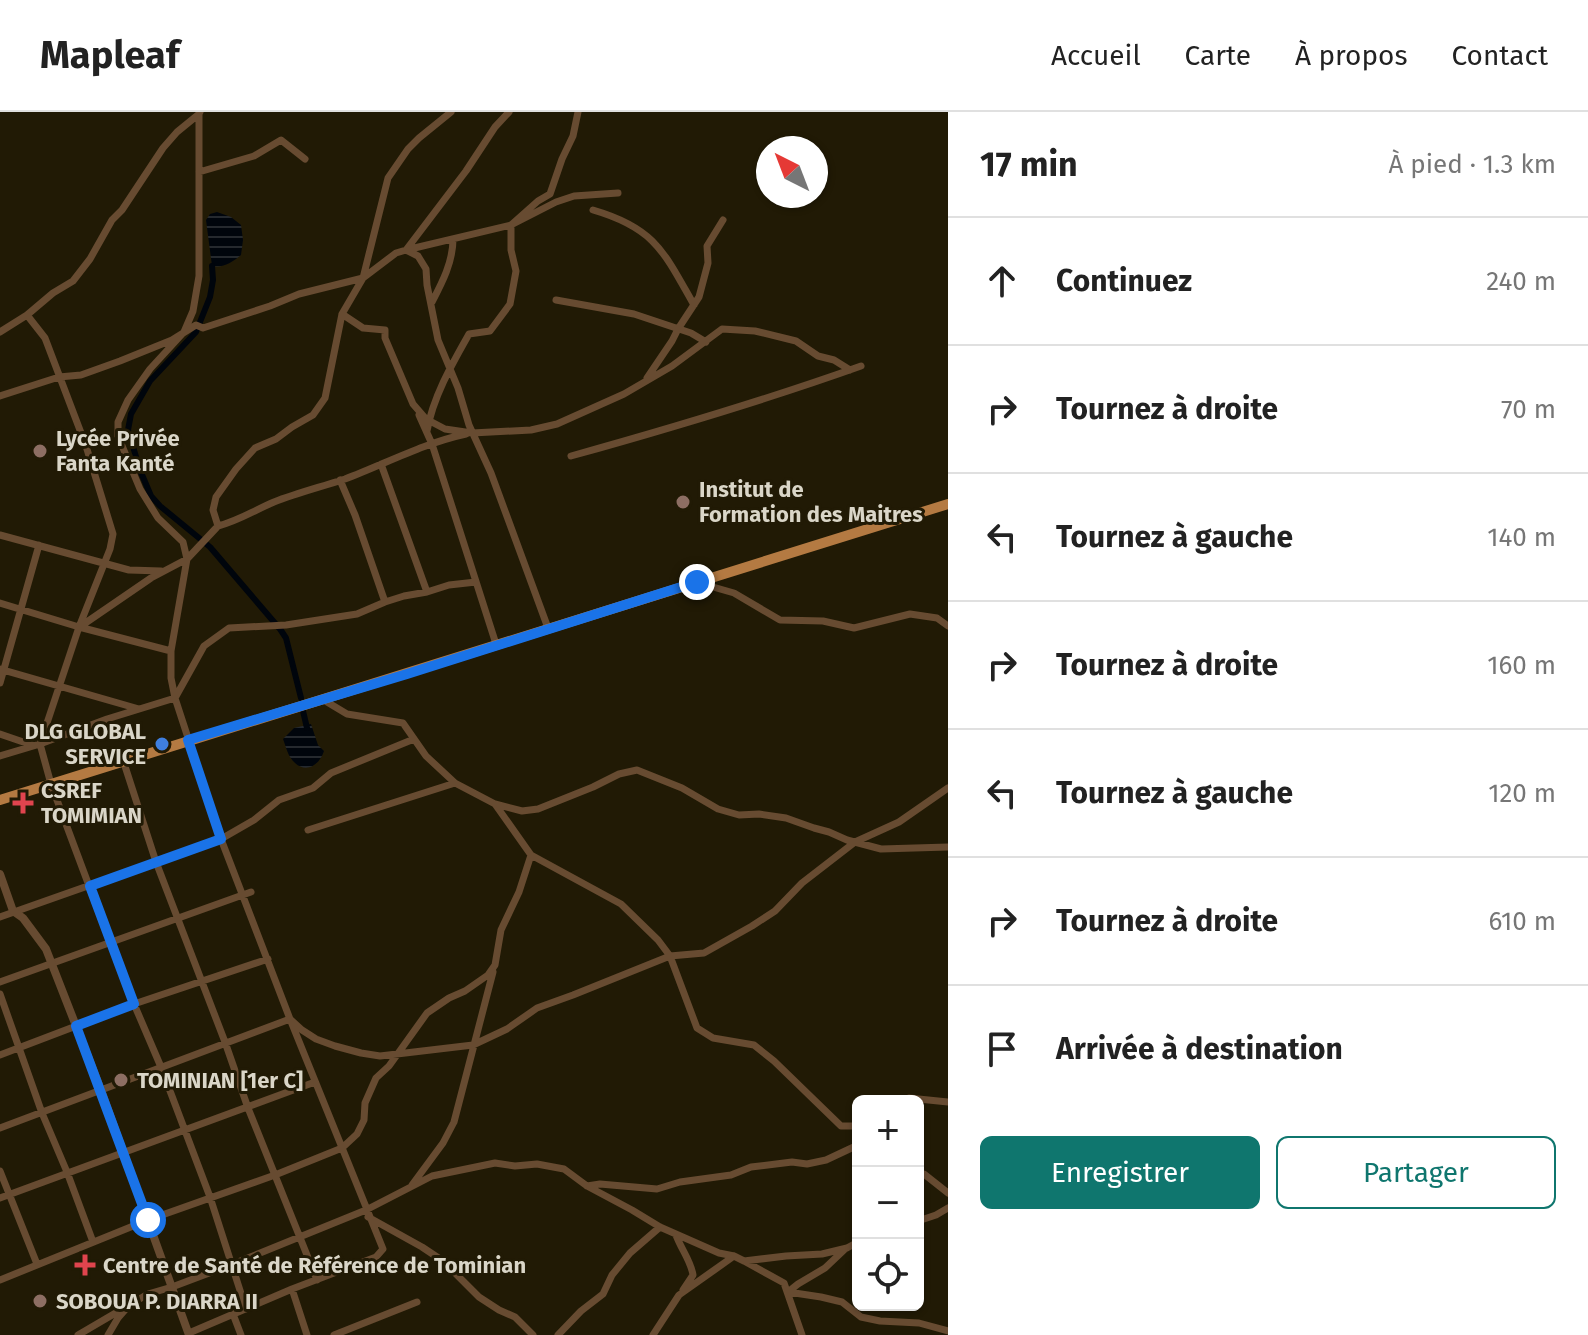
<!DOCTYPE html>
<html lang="fr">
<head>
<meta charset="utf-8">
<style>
  :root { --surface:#fff; --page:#f2f2f2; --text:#222; --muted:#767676; --line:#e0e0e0; --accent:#0f766e }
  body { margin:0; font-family:"Fira Sans",sans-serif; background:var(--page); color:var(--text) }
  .controls { position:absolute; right:24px; bottom:24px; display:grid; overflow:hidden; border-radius:12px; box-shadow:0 2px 6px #0004 }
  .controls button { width:72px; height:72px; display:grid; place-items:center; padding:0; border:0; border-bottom:2px solid var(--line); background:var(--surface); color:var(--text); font:40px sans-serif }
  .compass { position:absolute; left:756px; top:24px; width:72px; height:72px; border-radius:50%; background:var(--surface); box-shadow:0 2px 6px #0004; rotate:318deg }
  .stop { position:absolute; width:24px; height:24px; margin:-18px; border:6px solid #1a73e8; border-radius:50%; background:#fff }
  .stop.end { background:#1a73e8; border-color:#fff; box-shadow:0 2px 8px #0008 }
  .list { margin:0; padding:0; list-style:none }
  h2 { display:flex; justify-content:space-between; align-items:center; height:104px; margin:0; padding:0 32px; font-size:34px }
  h2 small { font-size:26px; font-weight:400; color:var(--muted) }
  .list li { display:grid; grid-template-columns:52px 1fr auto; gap:24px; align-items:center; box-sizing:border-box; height:128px; padding:0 32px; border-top:2px solid var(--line) }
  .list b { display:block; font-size:30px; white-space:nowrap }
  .list em { font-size:26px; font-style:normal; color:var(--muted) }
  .actions { display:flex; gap:16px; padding:24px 32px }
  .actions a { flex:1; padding:18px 0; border:2px solid var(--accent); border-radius:12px; text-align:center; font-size:28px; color:var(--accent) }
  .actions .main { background:var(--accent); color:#fff }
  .icon { flex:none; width:44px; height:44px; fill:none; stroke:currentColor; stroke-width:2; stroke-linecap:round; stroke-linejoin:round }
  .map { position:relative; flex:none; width:948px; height:1223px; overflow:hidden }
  header { display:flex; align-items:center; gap:48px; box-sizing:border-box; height:112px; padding:0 40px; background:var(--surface); border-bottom:2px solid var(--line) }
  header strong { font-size:38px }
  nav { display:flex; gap:44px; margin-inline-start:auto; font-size:28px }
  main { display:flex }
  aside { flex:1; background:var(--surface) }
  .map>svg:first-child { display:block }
  .water { fill:url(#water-rules) }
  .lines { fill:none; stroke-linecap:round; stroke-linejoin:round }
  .canal { stroke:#00050c; stroke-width:6 }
  .minor { stroke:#674b31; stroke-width:7 }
  .tertiary { stroke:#674b31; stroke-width:8 }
  .primary { stroke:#b47a42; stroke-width:10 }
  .route { stroke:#1a73e8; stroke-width:10 }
  .education-dot { fill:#8d6e63; stroke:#211a05; stroke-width:3 }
  .shop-dot { fill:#3f7fe0; stroke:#211a05; stroke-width:3 }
  .health-dot { fill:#e0444e; stroke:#211a05; stroke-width:3 }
  .labels { text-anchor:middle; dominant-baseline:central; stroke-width:6; stroke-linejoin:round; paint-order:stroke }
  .poi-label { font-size:22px; font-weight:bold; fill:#dad6c8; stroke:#211a05; text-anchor:start }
</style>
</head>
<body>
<header>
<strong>Mapleaf</strong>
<nav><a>Accueil</a><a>Carte</a><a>À propos</a><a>Contact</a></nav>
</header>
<main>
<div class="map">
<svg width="948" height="1223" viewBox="0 0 948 1223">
  <defs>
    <pattern id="water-rules" width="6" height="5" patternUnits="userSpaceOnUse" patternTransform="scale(2)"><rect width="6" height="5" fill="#00050c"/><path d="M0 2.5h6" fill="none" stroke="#25292e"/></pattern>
  </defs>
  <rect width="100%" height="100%" fill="#211a05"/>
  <path class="water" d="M217,100L231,105L241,113L243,128L241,143C231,151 224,156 212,154L206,108L210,102Z
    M311,612L318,633L324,639C320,652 307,662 295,651C288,645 286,635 283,627L294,616Z"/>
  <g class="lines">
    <path class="canal" d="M212,154L213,168L210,185L196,220L150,269L131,302L128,318L140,358L151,384L160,394L210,435L280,517L286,526L301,586
      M303,599L307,616"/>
    <path class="minor" d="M199,60L254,44L281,28L305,47
      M593,98C655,116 664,140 694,193
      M406,138L418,144L426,157L427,173L438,228L458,276L469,313L491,361L548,516
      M406,138L511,113L556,90L574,84L618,81
      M556,188L634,202L691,221L706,230
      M432,190C442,171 453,150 453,127
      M342,202L363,216L385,218V226L413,292L426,307L445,317L472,321L531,318L557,312L624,282L672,254L722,217L755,219L796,229L818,244L834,248L850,258
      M27,203L45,226L86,334L113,422L110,437L79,515L40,632L51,672L110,830L134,892L161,955L210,1085L246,1197
      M0,220L27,203L53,181L73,169L90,147L112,108L122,98L163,36L177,20L199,2
      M647,266L672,229L678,217L699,185L708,151L707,134L723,108
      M0,284L59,265L81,263L120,249L172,228L196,213L203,216L270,194L299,182L363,166L396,141L406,138L466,59L495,15L509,0
      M419,303L432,332L496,532
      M427,319C433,285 452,252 469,222L490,219L510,192L516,159L511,138V113L538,89L550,82L562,47L573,24L578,0
      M571,344C668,317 766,288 861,254
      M381,352L427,480
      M340,368L355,403L385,490
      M218,414C238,409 255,398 274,390C297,381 321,375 345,367C385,352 424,331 466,322
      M0,423L129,458L161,459
      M699,471L734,481L780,508L823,509L854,516L910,502L937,506L948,514
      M0,491L79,515L171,539
      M81,514L151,466L187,447L218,414L213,398L216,385L236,357L255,336L276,327L292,315L313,303L325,286L342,202L363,166L388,66L408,37L419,26L451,0
      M0,557L139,597
      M0,571L39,433
      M322,587L347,602L403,611L426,644L455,671L495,692L531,743L621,792L658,828L670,844L697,916L713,926L754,933L774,949L841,1014H858
      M0,622L32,633
      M0,644L40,632L107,607L175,586L204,534L229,516L286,513L357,502L385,490L404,484L427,480L449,473L476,470
      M123,648L156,750L225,930L248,996L317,1168
      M495,692L522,699L538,697L593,675L619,662L637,658L682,676L718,697L739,703L759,702L786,706L814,716L829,720L847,728L881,737L948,735
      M308,718L455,671
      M0,805L221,727L254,708L279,688L313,676L331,661L414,627
      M0,870L251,780
      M0,882L42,1001L67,1060L93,1130
      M0,943L134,892L268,847
      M901,989L909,986L948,990
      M0,1016L290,907L302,918L316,927L335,934L361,941L380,944L473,933L507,917L537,896L573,883L670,844L704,841L752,814L775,799L802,771L855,730L899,710L948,676
      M0,1059L37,1152
      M918,1062H924L948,1081
      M412,1073L443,1031L454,1010L493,860
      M587,1074L600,1072L657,1077L680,1070L731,1063L751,1055L792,1050L807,1052L826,1048L858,1033
      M0,1086L315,970
      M368,1105L422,1135L443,1149L479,1185L499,1198L515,1205L533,1223
      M918,1109L936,1103L948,1096
      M676,1123C681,1137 691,1149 693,1163L683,1178
      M844,1138L825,1156L798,1172L788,1180L821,1185L842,1190L861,1205L880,1209L919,1211L948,1219
      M744,1149L784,1171L802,1223
      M0,1168L148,1108L275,1063L342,1036L357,1022L364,1008L365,991L376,966L389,954L427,901L449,886L465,879L488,863L495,853L501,818L519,780L531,743
      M292,1177L307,1223
      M233,1202L241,1223
      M189,1221L292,1177L376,1145L383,1137L290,907L221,727L175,586L171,566V539L187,447L183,430L158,406L140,377L118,324V310L128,288L150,257L184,220L193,199L199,164V2L200,0
      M78,1223L148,1182L172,1175L233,1152L366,1098L432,1064L495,1051L515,1054L537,1052L564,1057L587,1074L632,1098L660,1115L719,1141L734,1144L744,1149L786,1144L822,1142L847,1136L858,1130
      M108,1223L118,1206L125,1198
      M334,1223L417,1190
      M558,1223L581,1199L603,1182L612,1163L630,1141L660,1115
      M653,1223L679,1183L734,1144"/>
    <path class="tertiary" d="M0,762L13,799L23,806L46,837L101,978L189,1223"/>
    <path class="primary" d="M0,688L948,392"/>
  </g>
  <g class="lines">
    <path class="route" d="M148,1108L76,914L134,892L90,774L221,727L188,628L407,562L697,470"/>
  </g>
  <g class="education-dot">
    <circle cx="40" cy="339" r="8"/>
    <circle cx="683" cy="390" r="8"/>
    <circle cx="121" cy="968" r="8"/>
    <circle cx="40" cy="1189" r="8"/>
  </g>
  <circle class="shop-dot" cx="162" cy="632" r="8"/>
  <g class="health-dot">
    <path d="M19 679h8v8h8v8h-8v8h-8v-8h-8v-8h8z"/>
    <path d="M81 1141h8v8h8v8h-8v8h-8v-8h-8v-8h8z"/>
  </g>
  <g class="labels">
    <g class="poi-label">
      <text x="56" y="326">Lycée Privée<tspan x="56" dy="25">Fanta Kanté</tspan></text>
      <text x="699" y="377">Institut de<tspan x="699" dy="25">Formation des Maitres</tspan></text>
      <text x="146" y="619" text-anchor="end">DLG GLOBAL<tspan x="146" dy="25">SERVICE</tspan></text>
      <text x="41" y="678">CSREF<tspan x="41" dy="25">TOMIMIAN</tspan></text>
      <text x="137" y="968">TOMINIAN [1er C]</text>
      <text x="103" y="1153">Centre de Santé de Référence de Tominian</text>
      <text x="56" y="1189">SOBOUA P. DIARRA II</text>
    </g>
  </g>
</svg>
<div class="controls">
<button>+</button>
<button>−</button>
<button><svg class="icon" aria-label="locate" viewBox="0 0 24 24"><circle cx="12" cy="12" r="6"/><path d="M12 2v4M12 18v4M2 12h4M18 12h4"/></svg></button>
</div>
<svg class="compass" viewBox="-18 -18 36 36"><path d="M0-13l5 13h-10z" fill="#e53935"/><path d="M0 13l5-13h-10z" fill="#767676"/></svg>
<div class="stop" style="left:148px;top:1108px"></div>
<div class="stop end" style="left:697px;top:470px"></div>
</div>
<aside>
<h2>17 min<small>À pied · 1.3 km</small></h2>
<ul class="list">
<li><svg class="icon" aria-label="ahead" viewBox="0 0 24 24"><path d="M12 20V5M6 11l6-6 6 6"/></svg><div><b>Continuez</b></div><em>240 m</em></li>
<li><svg class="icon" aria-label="right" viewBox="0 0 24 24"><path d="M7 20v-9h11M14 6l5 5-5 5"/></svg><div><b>Tournez à droite</b></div><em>70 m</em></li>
<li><svg class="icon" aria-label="left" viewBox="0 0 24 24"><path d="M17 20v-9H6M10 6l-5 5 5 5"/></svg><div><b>Tournez à gauche</b></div><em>140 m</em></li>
<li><svg class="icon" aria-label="right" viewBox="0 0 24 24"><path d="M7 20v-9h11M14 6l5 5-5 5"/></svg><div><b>Tournez à droite</b></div><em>160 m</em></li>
<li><svg class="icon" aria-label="left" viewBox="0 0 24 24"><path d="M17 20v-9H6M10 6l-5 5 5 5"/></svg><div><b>Tournez à gauche</b></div><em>120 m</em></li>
<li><svg class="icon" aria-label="right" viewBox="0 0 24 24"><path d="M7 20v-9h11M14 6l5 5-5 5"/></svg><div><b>Tournez à droite</b></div><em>610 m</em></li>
<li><svg class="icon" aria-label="arrive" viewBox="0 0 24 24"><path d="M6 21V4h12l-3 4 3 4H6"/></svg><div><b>Arrivée à destination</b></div></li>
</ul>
<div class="actions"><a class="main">Enregistrer</a><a>Partager</a></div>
</aside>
</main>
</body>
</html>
